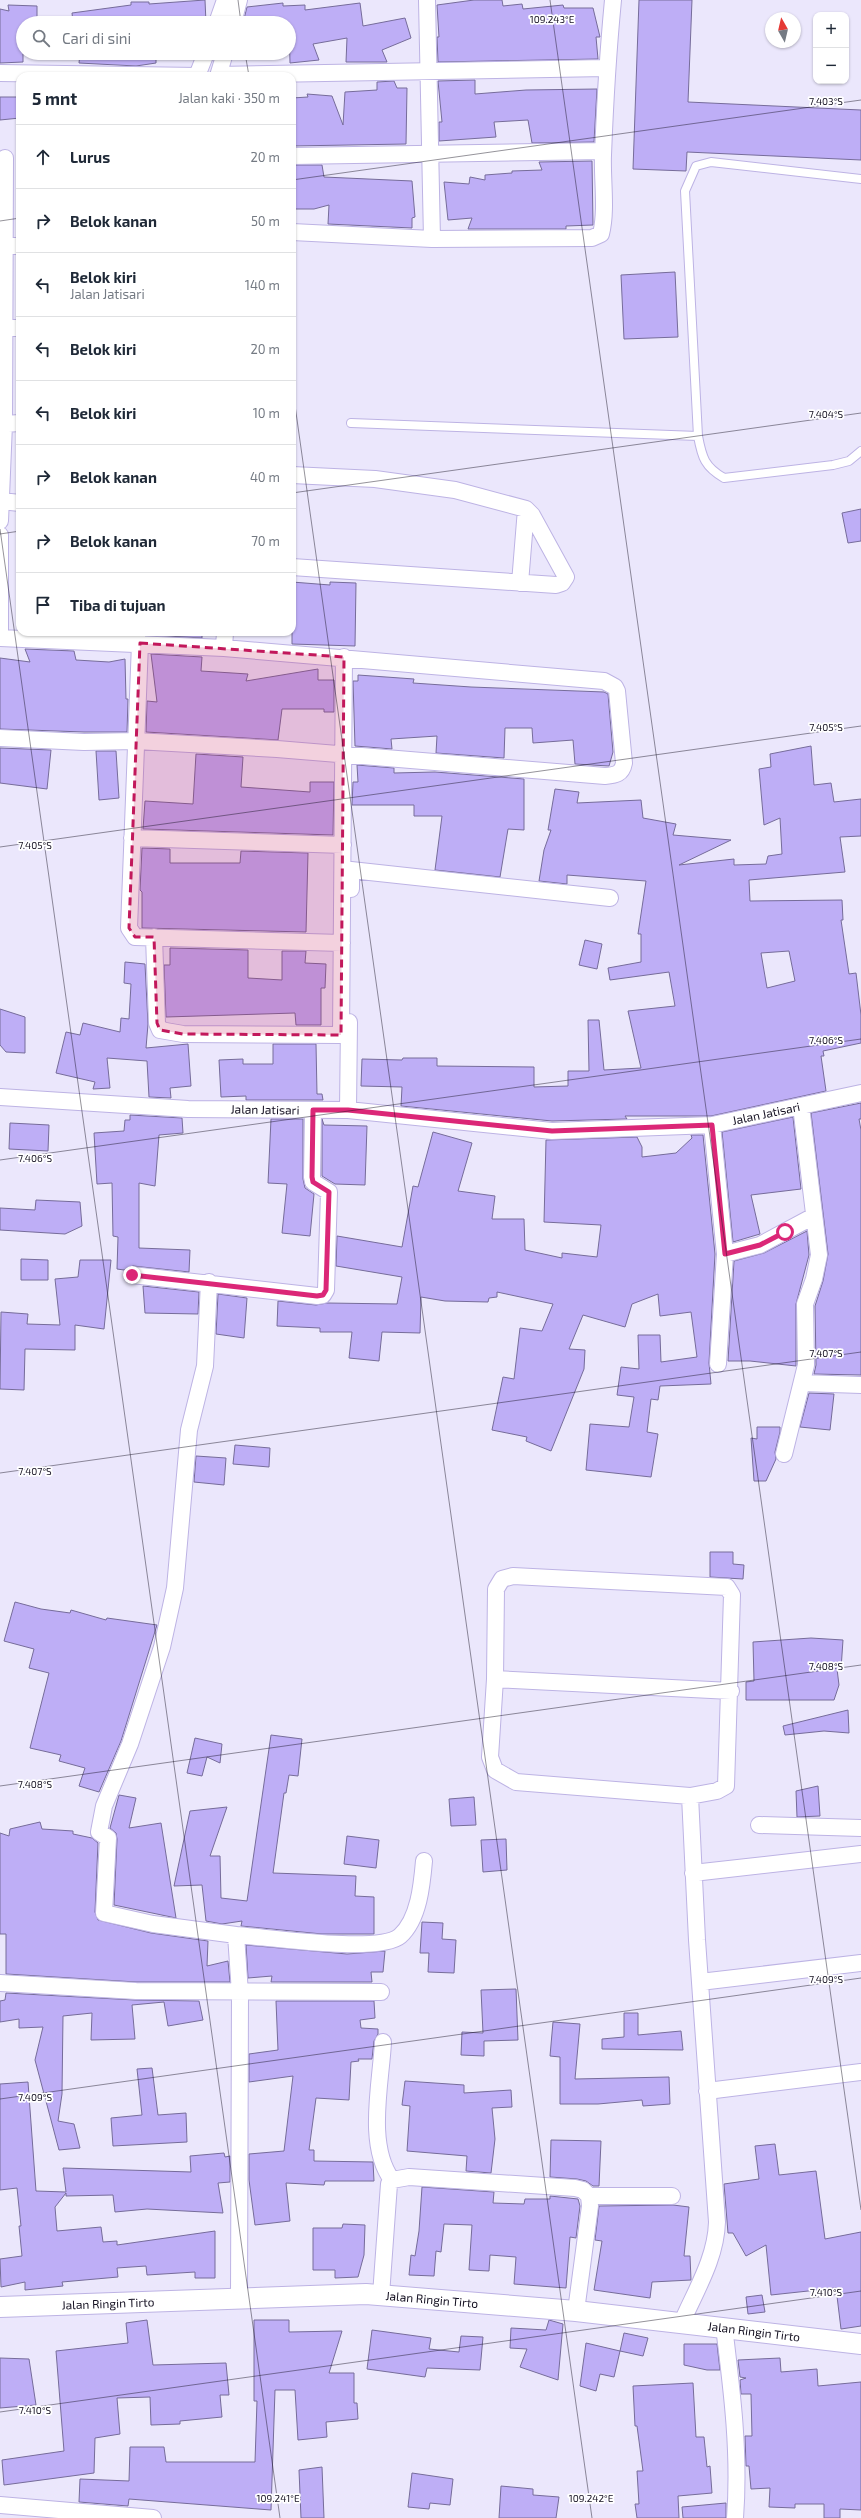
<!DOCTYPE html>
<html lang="id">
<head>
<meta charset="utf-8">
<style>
  :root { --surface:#fff; --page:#f2f2f3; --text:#1f2937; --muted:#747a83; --line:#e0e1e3 }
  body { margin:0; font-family:"Exo 2",sans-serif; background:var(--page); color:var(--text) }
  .controls { position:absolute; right:12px; top:12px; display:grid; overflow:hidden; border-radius:8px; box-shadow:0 1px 3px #0004 }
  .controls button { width:36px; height:36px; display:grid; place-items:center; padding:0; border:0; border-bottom:1px solid var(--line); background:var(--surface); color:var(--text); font:20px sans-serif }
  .compass { position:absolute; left:765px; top:12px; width:36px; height:36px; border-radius:50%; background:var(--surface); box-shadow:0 1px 3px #0004; rotate:352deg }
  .stop { position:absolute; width:12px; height:12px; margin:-9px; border:3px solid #db2777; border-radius:50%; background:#fff }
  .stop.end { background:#db2777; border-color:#fff; box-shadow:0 1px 4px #0008 }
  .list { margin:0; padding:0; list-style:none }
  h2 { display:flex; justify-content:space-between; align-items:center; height:52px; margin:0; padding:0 16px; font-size:17px }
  h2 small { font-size:13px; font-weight:400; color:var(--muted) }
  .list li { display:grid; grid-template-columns:26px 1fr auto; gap:12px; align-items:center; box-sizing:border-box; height:64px; padding:0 16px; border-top:1px solid var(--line) }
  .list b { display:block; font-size:15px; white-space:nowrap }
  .list p { margin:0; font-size:13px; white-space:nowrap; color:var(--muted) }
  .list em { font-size:13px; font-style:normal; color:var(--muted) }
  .icon { flex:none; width:22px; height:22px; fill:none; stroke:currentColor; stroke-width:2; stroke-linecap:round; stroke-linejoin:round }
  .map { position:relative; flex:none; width:861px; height:2518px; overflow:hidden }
  .search { position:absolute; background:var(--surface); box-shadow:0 1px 3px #0004; left:16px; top:16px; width:280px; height:44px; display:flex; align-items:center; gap:10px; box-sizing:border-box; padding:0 14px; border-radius:22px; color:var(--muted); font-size:15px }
  .panel { position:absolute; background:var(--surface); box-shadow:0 1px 3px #0004; left:16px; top:72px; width:280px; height:564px; border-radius:12px }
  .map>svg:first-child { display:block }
  .building { fill:#beaef6; stroke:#766c9a; fill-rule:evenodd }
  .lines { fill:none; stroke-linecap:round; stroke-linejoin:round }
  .service-casing { stroke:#bdb3e4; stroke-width:10 }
  .minor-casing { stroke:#bdb3e4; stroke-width:18 }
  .tertiary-casing { stroke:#bdb3e4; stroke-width:22 }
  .service { stroke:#fff; stroke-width:8 }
  .minor { stroke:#fff; stroke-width:16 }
  .tertiary { stroke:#fff; stroke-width:20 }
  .route { stroke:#db2777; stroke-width:5 }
  .marked { fill:#c2185b; fill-opacity:0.2; stroke:#c2185b; stroke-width:3; stroke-dasharray:8 5; stroke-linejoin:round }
  .ticks { fill:none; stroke:#130f20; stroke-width:1; stroke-opacity:0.45 }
  .labels { text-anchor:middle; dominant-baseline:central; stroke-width:3.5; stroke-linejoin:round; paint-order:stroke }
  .street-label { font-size:12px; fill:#130f20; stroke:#fff }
  .ticks-label { font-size:10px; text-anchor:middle; fill:#130f20; stroke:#fff; stroke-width:3.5; stroke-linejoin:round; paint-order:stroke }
</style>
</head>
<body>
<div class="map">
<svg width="861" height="2518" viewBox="0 0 861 2518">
  <rect width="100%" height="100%" fill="#ebe7fc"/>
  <path class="building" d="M205,0L206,23H73L72,13L131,5V2H149V4Z
    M474,0H502L503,6L522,4L523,9L563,5L564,8H593L600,37H596L598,59L438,62L437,37H439L437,5Z
    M639,0H692L688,102L861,110V160L687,152L686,171L633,169Z
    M283,3V6L305,5V10L360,3L363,26L405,18L411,38L382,50L387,62H346L347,38L313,44L319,60L290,63L289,23H243L247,7Z
    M8,5L37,6V23H23V62L0,63V9L9,11Z
    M80,53H156V63L136,66L79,63Z
    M475,80V94L526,90L597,89L594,142L532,143L528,120L494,122L496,137L439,141V122H442L438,81Z
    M394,81L397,88H407L406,144L292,146V98L308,97L307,94L332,96L343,125L345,92L377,90V82Z
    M0,97H20V118L0,120Z
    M592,161L593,225L566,226V229H468L472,218L448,220L444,182L469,184L470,177L485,180V175L512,173V171L542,170L539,162Z
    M292,165H322L324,177L412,181L415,217L412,218V228L328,224L329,205L314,209H294Z
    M675,272L678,337L624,339L621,275Z
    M861,509V541L848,543L842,513Z
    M292,582L330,585V582L356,583L355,646L292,644Z
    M149,632H202V638L149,635Z
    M25,649L74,651L76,660L109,662L125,659L126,699H128L127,732H84L0,729V658L30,662Z
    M151,654L202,657L201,671L248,674L246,681L318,669V680H334V712H324V709H282L278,740L146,732L147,701L157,702Z
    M358,675L414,679L413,683L471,687L604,692L608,694L613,752L609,766L575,764L573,740L533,743L532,728H505L504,758L436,753L437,736L391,739L392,749L355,746L353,681H358Z
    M811,746L814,785L831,783L834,802L861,799V836L840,837L845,872L749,880L750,901L842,900L843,920H841L849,974L856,973L861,1015V1043L823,1051L824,1056H821L826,1091L711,1116H625L627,1119L552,1121L401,1106L402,1087L361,1086L362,1059L402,1060L403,1058H437V1066L534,1067V1087L568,1086V1071H589L588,1020H599L604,1070L641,1068L628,1011L675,1006L669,972L610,980L608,968L641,962V934H638L646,881L567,875V884L539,881L544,850L551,830H548L555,789L579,792L577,803L641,800L643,818L676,824L673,835L731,840L679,865L734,859V865L766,864L768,856L782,854L780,818L764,825L759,769L771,767L770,754ZM789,951L795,981L767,988L761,953Z
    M0,748L51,750L47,789L0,783Z
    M96,751H116L119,798L99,800Z
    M196,754L243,757L241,787L310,792V782H334L333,835L143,829L145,801L193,804Z
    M357,765L394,768V773L435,772L524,779V830L508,829L500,877L435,870L442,816H414V805H352L353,782H358Z
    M142,848L170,849V863H240L241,851L308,853L306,932L142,928V892L140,890Z
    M585,940L602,944L597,969L579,965Z
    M170,948L248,950V978L282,980V951H306L305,963L326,964L325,988H321V1025H296L295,1013L166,1017L164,965H170Z
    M125,962L145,964L148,1024L146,1048L188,1044L191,1086L170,1088L171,1098L149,1097L147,1061L107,1058L110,1088L93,1089L95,1082L56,1073L66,1032L80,1035L83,1023L120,1032L121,1018L129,1019L131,984L124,983Z
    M0,1009L25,1017V1053L6,1052L0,1045Z
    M273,1044H316L317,1094H322L323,1100H246V1096L221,1097L219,1060L243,1059V1064H273Z
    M861,1103V1119H859L861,1130V1375L814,1374L816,1365L815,1306L823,1281L828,1254L811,1113Z
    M130,1115L182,1118L183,1133L159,1135L155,1186L139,1183V1248L190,1250L189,1272L133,1266L124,1270L117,1269L118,1237L113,1236L112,1183L97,1184L94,1133L124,1131L125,1120H130Z
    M793,1117L801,1189L751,1195L760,1234L733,1242L722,1132Z
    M271,1119H303V1179L305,1188L314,1194L310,1236L282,1233L287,1184L268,1183Z
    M322,1119L324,1125L367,1126L365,1185L335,1184L322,1176Z
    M10,1123L49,1125L48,1151L9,1149Z
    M433,1132L472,1143L458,1191L495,1196L492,1219H524L525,1250L562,1258V1253L597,1257L601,1225L544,1222L546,1140L637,1137L642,1147V1157L676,1153L692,1138L691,1135H703L715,1254L709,1363L711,1384L660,1386L658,1400L651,1399L647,1432L658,1434L651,1477L586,1470L590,1424L629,1427L634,1397L617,1395L621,1367L639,1369L638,1335H660L661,1362L697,1357L691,1312L660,1316L658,1294L632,1304L625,1327L583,1315L569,1349L585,1350L584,1369L551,1451L526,1441L527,1437L492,1430L503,1377L514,1379L520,1328L542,1331L553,1304L497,1292V1297L489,1298L488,1302L445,1301L421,1297L420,1333L382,1332L379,1361L349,1358L352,1332H320V1328L277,1326L278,1301L316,1305L327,1303L397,1304L402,1277L336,1266L337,1236L402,1247L413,1186L418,1187Z
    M36,1200L80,1202L82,1226L65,1234L0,1230V1208L35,1210Z
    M807,1231L809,1255L796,1304V1366L750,1361H728L734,1261L764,1253Z
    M21,1259L48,1260V1280H21Z
    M80,1260H111L104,1329L75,1325V1350L25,1349L24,1390L0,1389L1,1312L28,1314L27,1324L60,1325L55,1279L78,1277Z
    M143,1286L199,1292L198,1314L145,1313Z
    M218,1294L247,1298L244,1338L216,1334Z
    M809,1393L834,1394L830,1430L800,1427Z
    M757,1427H780V1432L775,1452L776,1459L766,1481H754L751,1438L757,1439Z
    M235,1445L270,1448L269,1467L233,1464Z
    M196,1456L226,1458L224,1485L194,1482Z
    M710,1552H733V1564L744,1565L743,1579L710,1577Z
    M15,1602L41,1609L70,1613L71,1610L106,1620L107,1618L157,1625L121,1741L99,1792L79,1786L85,1768L59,1761L61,1755L30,1748L49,1673L29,1668L34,1649L4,1641Z
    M811,1638L843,1640L841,1669H837L839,1685L834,1700H746V1682L754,1681L753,1642Z
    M848,1710L849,1733L824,1731L785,1735L783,1726Z
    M271,1735L302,1739L298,1776L289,1775L286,1793H284L273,1873L356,1876L355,1896L374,1897V1934H322L241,1926L242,1921L222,1924L206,1921L202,1885L174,1886L190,1811L227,1807L210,1856H220L221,1898L247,1901Z
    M195,1738L222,1744L220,1763L207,1757L202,1776L187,1773Z
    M818,1786L820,1816L797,1817L796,1791Z
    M119,1795L136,1798L129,1828L161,1823L176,1918L114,1905L117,1839L116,1833L110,1828Z
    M474,1797L476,1825L451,1826L449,1799Z
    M40,1822L42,1829L73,1831V1834L92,1838L98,1843L95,1912L98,1920L151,1933L208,1941L207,1966L228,1961L230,1982H136L6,1974V1934H0V1833L9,1836L10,1829Z
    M347,1836L379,1840L376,1868L344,1864Z
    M506,1839L507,1870L483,1872L481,1840Z
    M422,1922L443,1923L442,1939L456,1940L454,1973L428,1972L429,1953H420Z
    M246,1945L347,1954L385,1951L383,1972H371L372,1982H271L272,1976L248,1978Z
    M516,1989L518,2040L484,2041V2056L461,2055L462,2032L483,2033L481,1990Z
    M6,1993L135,2000L199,2001L203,2020L168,2026L164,2002L132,2005L135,2039L91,2040L92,2013L63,2016L62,2094L58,2121L74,2124L80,2148L59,2150L35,2060L43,2027L19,2028V2019L0,2022V2001L5,2000Z
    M276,2001H374L375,2018L360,2020L361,2028L378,2029V2034L374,2041L372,2059H358L359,2061L351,2062L349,2100L316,2098L309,2150H314V2161L373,2162L374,2181H325L324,2185L286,2183L290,2221L255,2225L249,2180V2154L284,2151L293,2076L249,2082V2054L278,2050Z
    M624,2013H638V2035L681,2031L683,2050L602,2049V2039L624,2037Z
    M553,2022L580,2024L575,2079L669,2077L670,2104L643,2106L642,2100L598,2104H560V2057L550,2056Z
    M152,2068L158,2115L186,2113L187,2142L113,2146L111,2118L142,2115L137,2069Z
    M405,2081L464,2085V2093L511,2090L512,2107L492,2108L495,2139L491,2173L466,2171L467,2156L407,2151L410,2106L402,2105Z
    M28,2082L36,2191L66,2192L63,2168L191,2172L190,2156L224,2153L225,2157L230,2156V2182L218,2183L223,2213L147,2209L115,2212L113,2195L66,2196V2193L55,2207L57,2231L101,2227L103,2242L117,2241V2245L215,2231V2278H195V2272L147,2275L146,2266L117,2268L118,2277L62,2282L63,2286L25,2290V2282L1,2287L0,2259L22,2256L19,2226H21L17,2188L0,2190V2084Z
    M551,2140L601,2141L599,2186H593L586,2181L577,2179L550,2177Z
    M775,2144L779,2175L816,2171L825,2239L861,2232V2326L841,2329L836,2288L771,2295L766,2245L746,2256L733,2233H728L724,2184L759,2179L755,2146Z
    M422,2187L494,2192L493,2203L524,2204L525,2199H550V2196L578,2199L580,2206L576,2238L570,2237L566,2288L514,2284L516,2257L490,2255L489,2271L469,2270L472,2225L444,2224L441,2252L436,2251L434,2276L409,2275L411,2255L415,2256L419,2231Z
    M673,2205L689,2207L684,2256H690L691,2280L652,2282L650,2298L594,2290L602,2241L595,2240L599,2206Z
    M343,2224L365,2225L364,2255L358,2277L335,2278V2270H313V2228H342Z
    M762,2295L765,2312L748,2314L746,2297Z
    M147,2320L153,2365L226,2363L229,2395H220L222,2417L180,2421V2424L151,2425L150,2397L117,2398L120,2434L95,2438L94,2473L4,2485L2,2460L64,2451L56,2351L128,2343L126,2323Z
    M254,2320H289V2332L342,2331L329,2373H354V2403H357L358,2419L326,2422L327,2437L298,2440L295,2390H275L271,2510L129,2499L128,2506L79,2502L80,2479L129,2481L130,2447H164L166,2462H255L257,2401H254Z
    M549,2320L563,2324L558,2380L520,2367L527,2349L510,2348L511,2328L546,2330Z
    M372,2330L431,2338L429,2349L459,2352L461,2336L483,2337L480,2370L427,2368L425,2377L367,2369Z
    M624,2333L648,2338L643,2356L620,2351Z
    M586,2343L620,2351L614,2377L600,2374L596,2391L580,2386Z
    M684,2344H717L720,2370H707L684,2365Z
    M0,2358L29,2359L36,2405L0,2408Z
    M780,2358L781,2372L817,2369L818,2386L861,2382V2510L840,2509V2518H824V2504H795V2508L769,2507L770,2488L751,2489L749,2466H746L745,2436H752L751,2394H741L740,2380L746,2378L740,2377L738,2360Z
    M693,2383L696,2437H704L707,2467L710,2466L712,2493L678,2496L679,2518H637L635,2504H639L637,2471H643L637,2426H635L633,2386Z
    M322,2467L324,2518H301L299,2470Z
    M412,2473L453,2479L450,2505L430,2503L429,2509L408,2507Z
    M501,2486L533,2489V2495L559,2497L556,2518H499Z
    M726,2503V2518H683L682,2507Z"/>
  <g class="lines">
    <g class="service-casing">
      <path id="service" d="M861,179L711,162L696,166L685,191L698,436C702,458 705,467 724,478L833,465L849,461L861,451
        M351,423L698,436"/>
    </g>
    <g class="minor-casing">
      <path id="minor" d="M427,0L432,239
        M217,23L225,0
        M233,23L239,0
        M0,73L197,76
        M219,75L606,68
        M197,76L206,53
        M218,76L225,53
        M292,156L603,151
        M292,232L432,239L592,238L601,234C607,209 602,181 603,155C605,103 608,52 613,0
        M4,246H20
        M3,328H20
        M4,424L20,423
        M292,475L375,479L455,490L526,509L532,515L566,577L562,583L556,585L292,567
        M1,501L20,503
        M0,521L4,424L5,158
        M0,535V634
        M520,583L526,509
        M0,638L224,648L604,681L615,687L617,691L624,763C622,774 616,775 605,776L277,749L136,741L84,742L0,738
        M140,643L129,928L135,937L342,943
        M224,648L225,632
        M132,838L343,845
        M351,889V870L610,898
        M154,937L157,1023L160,1030L183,1034L341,1035L344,657
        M0,1097L188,1109L348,1110L552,1131L712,1125L861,1093
        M348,1110L349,1022
        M712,1125L725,1254L718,1364
        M725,1254L760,1245L814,1216
        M132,1275L317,1296L323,1295L326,1290L329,1192L313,1182L312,1177L313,1110
        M209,1282L205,1366L189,1430L175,1588L162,1647L130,1744L104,1806L99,1832L108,1838L104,1913L153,1924L236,1935L240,1993L239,2298
        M802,1383L861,1385
        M784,1454L806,1365L805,1304L814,1279L819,1255L801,1106
        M513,1576L727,1587L732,1595L726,1786L717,1791L690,1796L516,1782L495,1770L490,1757L495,1679L496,1589L502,1579Z
        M495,1679L731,1691
        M759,1825L861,1828
        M693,1873L861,1854
        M236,1935C267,1937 379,1954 400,1936C419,1919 422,1884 424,1861
        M700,1982L861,1963
        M0,1983L136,1991L381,1992
        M383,2042C381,2083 366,2145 392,2180
        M707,2091L861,2072
        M589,2196H672
        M381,2295L389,2184L392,2180L409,2177L575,2188L583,2190L589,2196L590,2206L576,2311
        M682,2322C696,2290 716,2258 717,2222L697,1940L690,1796
        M724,2327C732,2391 740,2454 735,2518
        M0,2505L153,2518"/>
    </g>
    <g class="tertiary-casing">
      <path id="tertiary" d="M0,2307L366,2294L576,2311L861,2344"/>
    </g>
    <use href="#service" class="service"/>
    <use href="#minor" class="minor"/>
    <use href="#tertiary" class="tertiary"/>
  </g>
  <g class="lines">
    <path class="route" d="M132,1275L317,1296L323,1295L326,1290L329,1192L313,1182L312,1177L313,1110H348L552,1131L712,1125L725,1254L760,1245L785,1232"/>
  </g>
  <path class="marked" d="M140,643L344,657L341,1035L183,1034L160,1030L157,1023L154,937H135L129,928Z"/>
  <path class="ticks" d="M238,0L241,23M550,0L861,2210M245,53L249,76M292,180L861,100M0,221L20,218M292,384L592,2518M292,493L861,413M0,529L280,2518M0,534L20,531M0,847L861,726M0,1160L861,1039M0,1473L861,1352M0,1786L861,1665M0,2099L861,1978M0,2412L861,2291"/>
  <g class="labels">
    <g class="street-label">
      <text transform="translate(265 1109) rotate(1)">Jalan Jatisari</text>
      <text transform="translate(766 1113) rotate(-12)">Jalan Jatisari</text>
      <text transform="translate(432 2299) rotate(5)">Jalan Ringin Tirto</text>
      <text transform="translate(108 2303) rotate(-2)">Jalan Ringin Tirto</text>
      <text transform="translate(754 2331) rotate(7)">Jalan Ringin Tirto</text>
    </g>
  </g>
  <g class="ticks-label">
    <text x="552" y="23">109.243°E</text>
    <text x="826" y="105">7.403°S</text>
    <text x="826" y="418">7.404°S</text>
    <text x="826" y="731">7.405°S</text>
    <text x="35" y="849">7.405°S</text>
    <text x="826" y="1044">7.406°S</text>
    <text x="35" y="1162">7.406°S</text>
    <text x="826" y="1357">7.407°S</text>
    <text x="35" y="1475">7.407°S</text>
    <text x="826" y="1670">7.408°S</text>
    <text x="35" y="1788">7.408°S</text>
    <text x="826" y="1983">7.409°S</text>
    <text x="35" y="2101">7.409°S</text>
    <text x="826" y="2296">7.410°S</text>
    <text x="35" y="2414">7.410°S</text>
    <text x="278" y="2502">109.241°E</text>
    <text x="591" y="2502">109.242°E</text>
  </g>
</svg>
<div class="controls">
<button>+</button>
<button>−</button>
</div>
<svg class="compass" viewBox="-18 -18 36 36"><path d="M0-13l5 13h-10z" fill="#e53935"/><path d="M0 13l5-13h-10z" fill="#747a83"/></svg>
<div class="stop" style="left:785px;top:1232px"></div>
<div class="stop end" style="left:132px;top:1275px"></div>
<div class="search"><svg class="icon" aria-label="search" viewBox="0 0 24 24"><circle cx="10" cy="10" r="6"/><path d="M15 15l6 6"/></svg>Cari di sini</div>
<section class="panel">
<h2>5 mnt<small>Jalan kaki · 350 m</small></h2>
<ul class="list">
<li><svg class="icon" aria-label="ahead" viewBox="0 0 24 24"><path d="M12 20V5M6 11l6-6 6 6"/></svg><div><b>Lurus</b></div><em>20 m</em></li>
<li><svg class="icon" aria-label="right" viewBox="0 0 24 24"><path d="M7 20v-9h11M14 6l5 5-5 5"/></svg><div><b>Belok kanan</b></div><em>50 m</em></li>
<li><svg class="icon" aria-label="left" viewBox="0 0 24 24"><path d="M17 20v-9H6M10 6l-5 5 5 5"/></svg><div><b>Belok kiri</b><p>Jalan Jatisari</p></div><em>140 m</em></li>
<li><svg class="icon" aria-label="left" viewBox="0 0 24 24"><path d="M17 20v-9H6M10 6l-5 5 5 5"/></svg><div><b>Belok kiri</b></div><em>20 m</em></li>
<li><svg class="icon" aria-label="left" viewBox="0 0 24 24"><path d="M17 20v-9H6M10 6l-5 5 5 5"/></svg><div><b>Belok kiri</b></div><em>10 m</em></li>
<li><svg class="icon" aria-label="right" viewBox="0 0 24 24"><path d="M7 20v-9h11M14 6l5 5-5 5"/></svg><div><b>Belok kanan</b></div><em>40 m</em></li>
<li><svg class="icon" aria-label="right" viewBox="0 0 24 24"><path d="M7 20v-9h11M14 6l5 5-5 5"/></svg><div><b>Belok kanan</b></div><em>70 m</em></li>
<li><svg class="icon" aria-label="arrive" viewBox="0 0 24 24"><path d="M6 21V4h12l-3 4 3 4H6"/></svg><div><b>Tiba di tujuan</b></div></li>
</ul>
</section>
</div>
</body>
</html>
